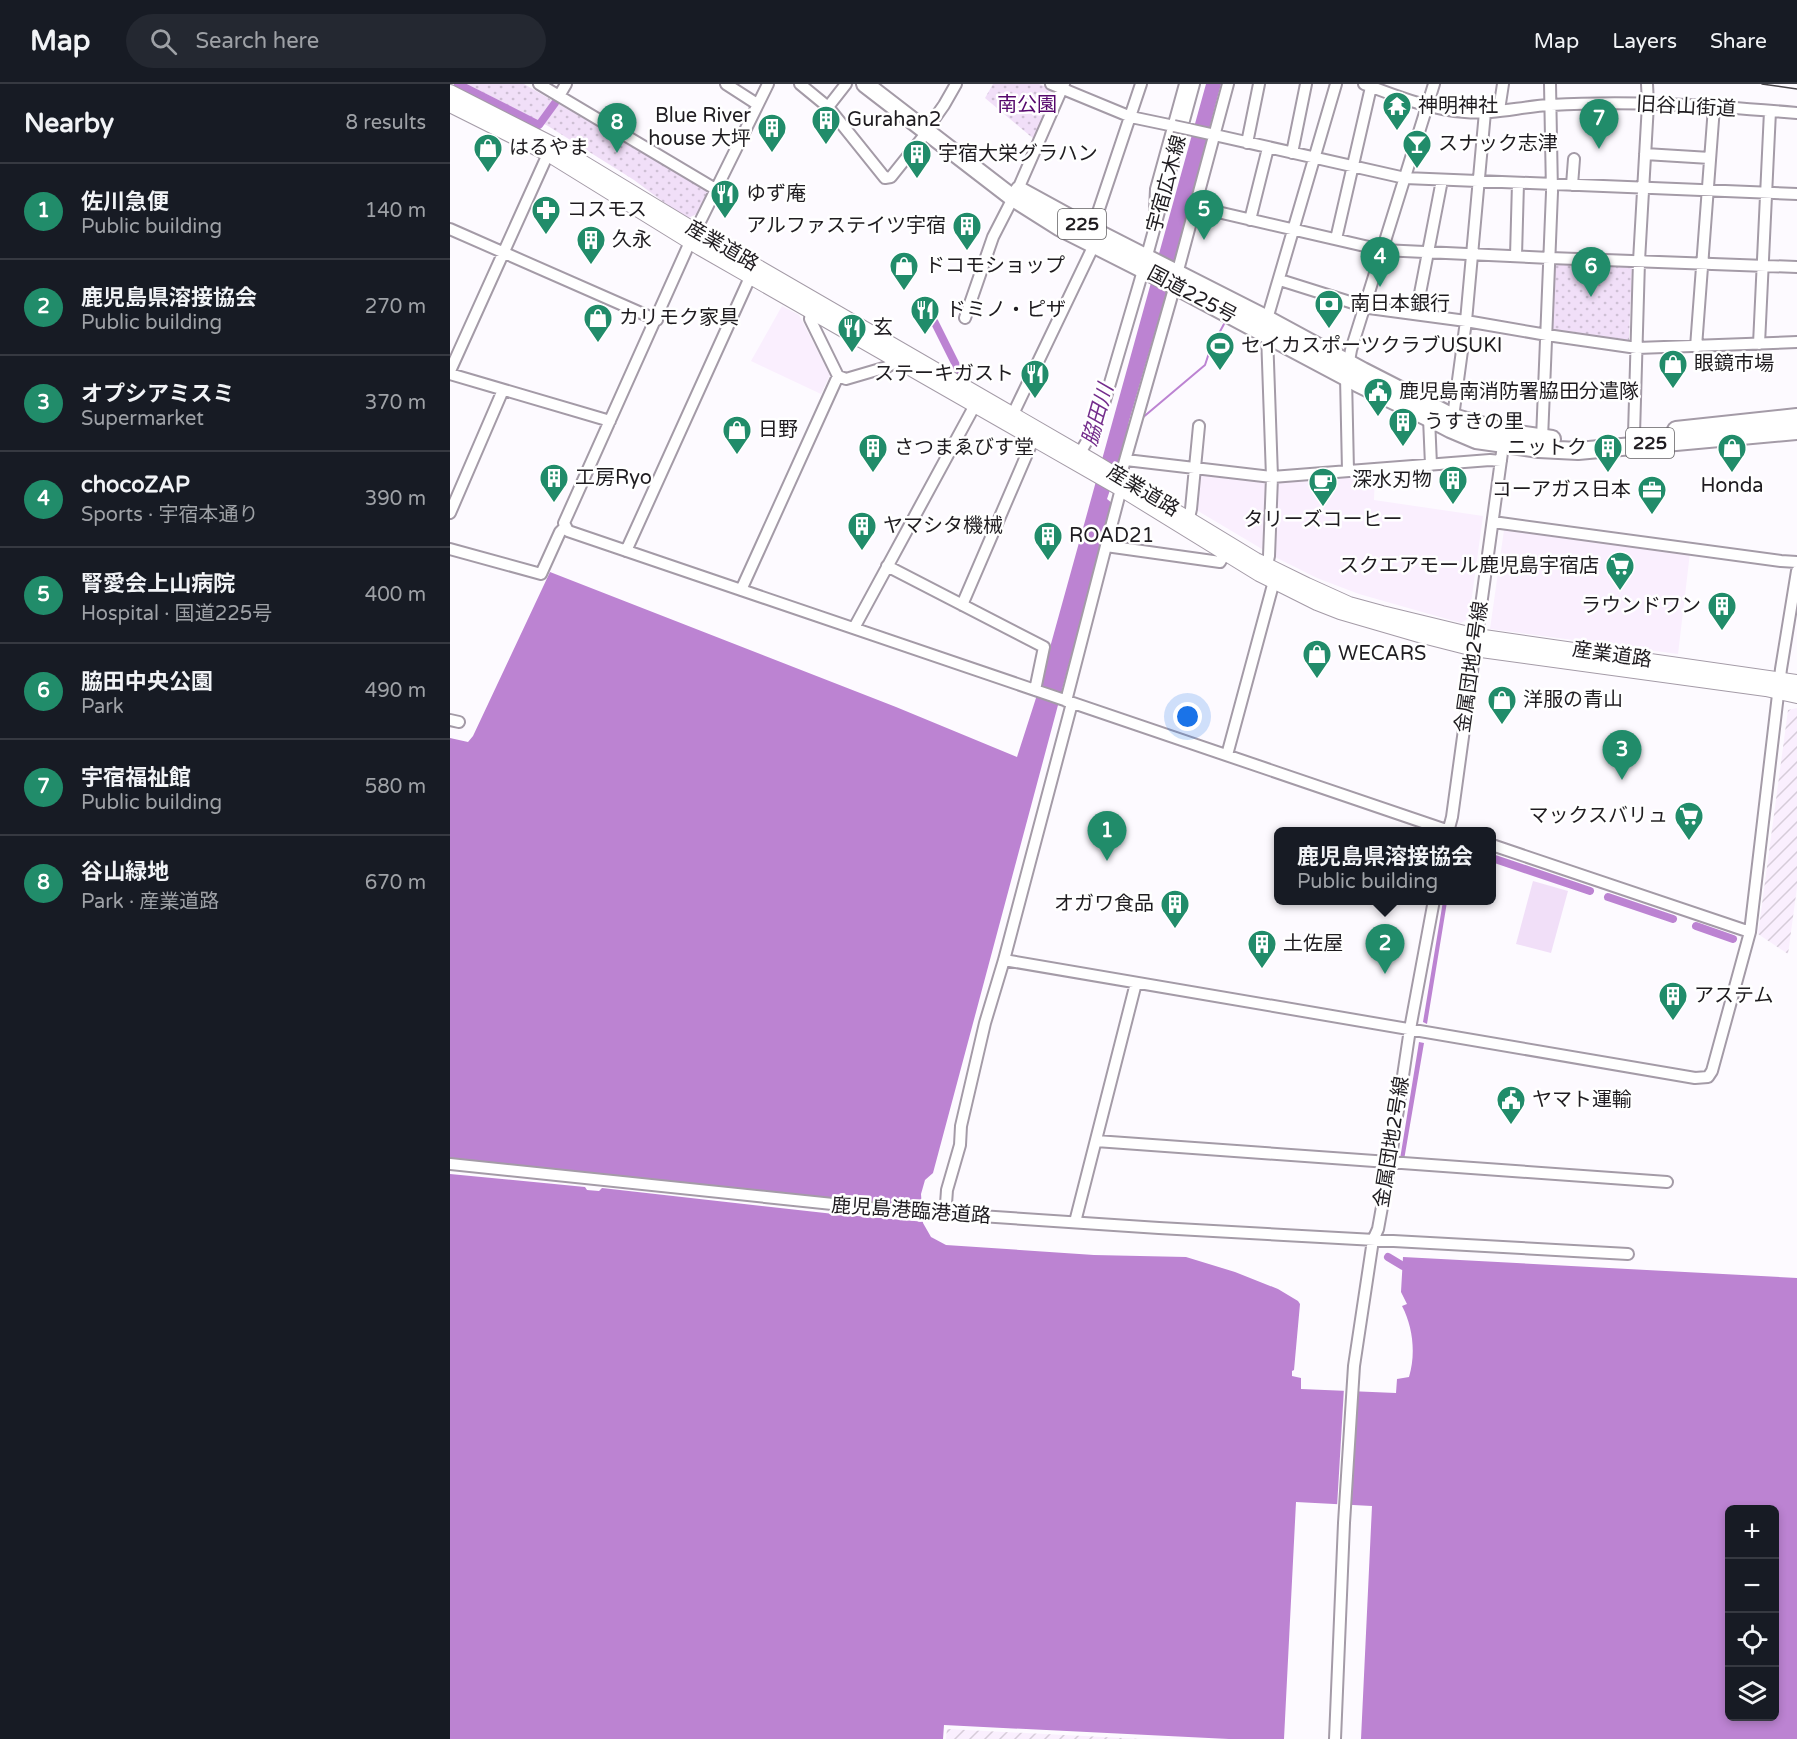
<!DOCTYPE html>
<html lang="en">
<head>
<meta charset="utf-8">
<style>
  :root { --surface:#171b24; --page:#242831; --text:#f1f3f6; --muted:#9ea1a6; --line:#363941; --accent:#218c6a }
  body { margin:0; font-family:"Varela Round","Noto Sans JP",sans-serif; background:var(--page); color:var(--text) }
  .controls { position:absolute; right:18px; bottom:18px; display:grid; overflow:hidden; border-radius:9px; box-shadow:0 3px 9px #0003 }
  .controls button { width:54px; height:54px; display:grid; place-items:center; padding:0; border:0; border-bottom:2px solid var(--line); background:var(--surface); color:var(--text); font:30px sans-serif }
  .you { position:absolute; left:738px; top:633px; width:21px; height:21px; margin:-15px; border:4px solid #fff; border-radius:50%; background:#1a73e8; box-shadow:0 0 0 9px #1a73e833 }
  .badge { display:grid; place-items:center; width:39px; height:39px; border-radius:50%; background:var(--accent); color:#fff; font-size:20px; font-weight:700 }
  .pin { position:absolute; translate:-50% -50px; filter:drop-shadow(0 2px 3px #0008) }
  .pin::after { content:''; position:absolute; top:32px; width:21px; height:18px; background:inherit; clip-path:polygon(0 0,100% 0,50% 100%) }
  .popup { position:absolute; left:824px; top:743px; width:222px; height:78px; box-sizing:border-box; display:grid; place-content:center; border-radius:9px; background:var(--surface); filter:drop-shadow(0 2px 4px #0005); font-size:20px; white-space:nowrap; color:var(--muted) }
  .popup b { font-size:22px; color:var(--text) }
  .popup::after { content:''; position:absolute; left:50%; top:100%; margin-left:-12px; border:12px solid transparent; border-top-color:var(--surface) }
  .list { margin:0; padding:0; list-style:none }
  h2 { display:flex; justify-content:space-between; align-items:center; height:78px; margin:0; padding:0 24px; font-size:26px }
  h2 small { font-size:20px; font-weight:400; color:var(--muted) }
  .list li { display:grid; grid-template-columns:39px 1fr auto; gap:18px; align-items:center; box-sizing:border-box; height:96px; padding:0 24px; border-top:2px solid var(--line) }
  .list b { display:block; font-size:22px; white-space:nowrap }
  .list p { margin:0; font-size:20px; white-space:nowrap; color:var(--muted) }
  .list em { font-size:20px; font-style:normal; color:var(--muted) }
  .icon { flex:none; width:33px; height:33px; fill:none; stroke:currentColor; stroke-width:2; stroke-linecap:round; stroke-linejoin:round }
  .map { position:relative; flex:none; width:1347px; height:1655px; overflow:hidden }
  header { display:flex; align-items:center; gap:36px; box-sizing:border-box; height:84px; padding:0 30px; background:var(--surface); border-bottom:2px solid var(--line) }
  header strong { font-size:28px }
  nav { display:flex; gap:33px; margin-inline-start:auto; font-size:21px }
  .search { width:420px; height:54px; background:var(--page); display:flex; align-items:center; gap:15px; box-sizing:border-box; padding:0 21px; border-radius:33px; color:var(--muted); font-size:22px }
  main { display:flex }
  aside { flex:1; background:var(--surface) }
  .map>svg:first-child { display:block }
  .built { fill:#faeffe }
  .industrial { fill:url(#industrial-furrows) }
  .green { fill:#f1dff8 }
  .park { fill:url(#park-dots) }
  .water { fill:#bc83d2; fill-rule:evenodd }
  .pier { fill:#fdfaff }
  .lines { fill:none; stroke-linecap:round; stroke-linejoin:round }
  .stream { stroke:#bc83d2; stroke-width:2 }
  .canal { stroke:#bc83d2; stroke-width:8 }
  .minor-casing { stroke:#a49ba7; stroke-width:14 }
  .major-casing { stroke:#a49ba7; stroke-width:16 }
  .highway-casing { stroke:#a49ba7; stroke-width:20 }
  .minor { stroke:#fff; stroke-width:10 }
  .major { stroke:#fff; stroke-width:14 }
  .highway { stroke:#fff; stroke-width:16 }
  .tram { stroke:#474449; stroke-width:1.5 }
  .minor-bridge-casing { stroke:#a49ba7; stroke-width:14; stroke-linecap:butt }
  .minor-bridge { stroke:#fff; stroke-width:10 }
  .labels { text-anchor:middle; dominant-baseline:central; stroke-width:5; stroke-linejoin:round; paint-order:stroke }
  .shield { fill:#fff; stroke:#626063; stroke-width:1.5 }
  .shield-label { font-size:18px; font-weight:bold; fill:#1f1c20 }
  .park-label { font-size:20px; fill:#56086d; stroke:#fff }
  .poi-label { font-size:20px; fill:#1f1c20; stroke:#fff; text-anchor:start }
  .street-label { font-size:20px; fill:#1f1c20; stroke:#fff }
  .water-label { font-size:21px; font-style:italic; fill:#742d8c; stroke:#fff }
</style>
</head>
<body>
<header>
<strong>Map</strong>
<div class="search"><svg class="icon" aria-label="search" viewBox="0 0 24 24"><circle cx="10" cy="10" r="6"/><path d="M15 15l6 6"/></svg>Search here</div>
<nav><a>Map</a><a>Layers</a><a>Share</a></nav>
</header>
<main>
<aside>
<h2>Nearby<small>8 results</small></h2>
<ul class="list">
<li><span class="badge">1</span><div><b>佐川急便</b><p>Public building</p></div><em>140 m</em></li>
<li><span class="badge">2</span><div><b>鹿児島県溶接協会</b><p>Public building</p></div><em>270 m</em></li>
<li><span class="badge">3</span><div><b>オプシアミスミ</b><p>Supermarket</p></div><em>370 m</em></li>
<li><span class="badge">4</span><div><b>chocoZAP</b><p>Sports · 宇宿本通り</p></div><em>390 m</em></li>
<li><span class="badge">5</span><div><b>腎愛会上山病院</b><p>Hospital · 国道225号</p></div><em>400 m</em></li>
<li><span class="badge">6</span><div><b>脇田中央公園</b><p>Park</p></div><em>490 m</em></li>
<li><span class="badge">7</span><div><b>宇宿福祉館</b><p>Public building</p></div><em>580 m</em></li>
<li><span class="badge">8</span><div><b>谷山緑地</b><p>Park · 産業道路</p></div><em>670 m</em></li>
</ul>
</aside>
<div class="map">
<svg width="1347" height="1655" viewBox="0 0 1347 1655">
  <defs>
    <pattern id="industrial-furrows" width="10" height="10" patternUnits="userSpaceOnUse" patternTransform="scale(1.5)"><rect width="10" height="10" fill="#faeffe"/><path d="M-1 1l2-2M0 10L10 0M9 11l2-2" fill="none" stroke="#d6ccd9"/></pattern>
    <pattern id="park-dots" width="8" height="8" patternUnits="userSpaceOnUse" patternTransform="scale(1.5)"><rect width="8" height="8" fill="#f1dff8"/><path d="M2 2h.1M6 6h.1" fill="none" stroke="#cebfd4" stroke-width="1.8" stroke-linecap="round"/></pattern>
  </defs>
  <rect width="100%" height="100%" fill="#fdfaff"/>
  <path class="built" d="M332,222L349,231L380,291L371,310L301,277Z
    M747,387L820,396L817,468L743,424Z
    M925,388L924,416L1033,432L1019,534L1011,539L909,510L867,494L821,471L824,395Z
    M1054,446L1240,469L1228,570L1040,545Z"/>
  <path class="industrial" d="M1347,624V803L1338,870L1308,850L1338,626Z
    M497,1645L692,1655H496Z"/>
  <path class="green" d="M1083,797L1118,807L1101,869L1066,860Z"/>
  <path class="park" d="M17,0H74L259,107L251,128L236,135L184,96L98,42Z
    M543,0H589L606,7L585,56L535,14Z
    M1106,177L1182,179L1179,257L1103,249L1101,246L1103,180Z"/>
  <path class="water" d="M756,0H771L716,210L679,337L671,377L669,379L657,415L662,419L483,1089L475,1096L471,1110L473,1139L481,1153L496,1161L644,1171L736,1173L785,1188L828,1205L848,1217L850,1220L844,1286L842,1287V1292L851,1294V1305L946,1309L947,1295L959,1293C966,1270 963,1243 952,1222L957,1220L951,1208L953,1173L1347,1194V1655H911L922,1422L846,1418L834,1655H779L494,1641L493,1655H0V654L18,658L23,652L100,488L446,623L567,673L586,614ZM1280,1426H1324V1632H1280Z
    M993,817L997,818L977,940L973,938Z
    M969,958L974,959L954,1076L950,1075Z"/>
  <path class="pier" d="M0,1074L338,1111L475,1123L476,1138L384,1130L152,1104L149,1107L137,1106L135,1103L0,1090Z
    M894,1304H907L900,1423H887Z"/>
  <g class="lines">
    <path class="stream" d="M691,335L755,281L760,266L774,240"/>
    <path class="canal" d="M8,0L89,41L105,19
      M473,223L485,239L509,287
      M1042,774L1140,807
      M1158,813L1223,835
      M1246,842L1283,855
      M938,1173L953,1182"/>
    <g class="minor-casing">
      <path id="minor" d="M89,0L109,12
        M116,0L109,12L267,106
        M276,0L307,20
        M318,0L240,158L114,439L118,447L1002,748
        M350,0L378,23L435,94L441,93L477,48
        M601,0L681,33L724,42
        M914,0C946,12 981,26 1015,28C1043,31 1073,22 1101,21C1183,16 1266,22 1347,29
        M378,23L396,0
        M1049,26L1053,0
        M482,38L494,21L506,0
        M738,45L955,94L1347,110
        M797,59L809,0
        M842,69L856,0
        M1195,70L1260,74
        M1122,101L1124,75
        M568,105L614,0
        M746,123L932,166L1100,174L1347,183
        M705,126L706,105L735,0
        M800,136L818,64
        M0,145L207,236
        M642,146L691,0
        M886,155L921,3
        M1066,172L1068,99
        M727,190L778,0
        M830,196L919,224L1016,237L1097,251L1187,264L1347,258
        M361,228L360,235L388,292L396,295L437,283L447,277
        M966,230L992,96
        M515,234L543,153L563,114
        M817,235L886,0
        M817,250L822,393L819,472L817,481
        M1309,260L1320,27
        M1246,263L1264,23
        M0,287L98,70
        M0,290L160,337
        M563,330L644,161
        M1003,333L1016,237L1035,28
        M979,334L981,381
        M1184,350L1189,177L1198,20L1197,0
        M1092,355L1102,108L1100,0
        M626,376L641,350L653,323L690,197L744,0
        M676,376L822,393L1040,376L1051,377
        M898,387L896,293L901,266L984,0
        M670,394L725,201
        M0,429L53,306
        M739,434L741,425L749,342
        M1043,438L1331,477L1347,478
        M656,462L671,405
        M0,465L91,490L110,448L115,443
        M176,467L297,200L301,193
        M437,482L594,563L585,606
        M291,506L388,292
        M512,521L583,356
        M404,544L525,321
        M616,617L656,462L770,478L775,469
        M0,636L9,638
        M777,671L824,497
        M998,748L1002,733L1054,354
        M1042,761L1300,848
        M554,876L1245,994L1258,993L1262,987L1300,848L1331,585L1347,487
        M646,1057L1217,1098
        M0,1080L440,1126L709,1144L1178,1170
        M496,1120L497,1106L510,1061L511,1042L535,939L554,876L622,619
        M625,1138L686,899
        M885,1655L894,1439L904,1282L923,1156L928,1145L940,1079L960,945L984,816"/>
    </g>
    <g class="major-casing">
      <path id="major" d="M0,8L104,61L246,147L643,377L806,476L857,501L899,520L932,529L1027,552L1347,598
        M0,21L98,70L250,164L671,405L809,490L867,519L890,528L969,551L1024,565L1316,605L1347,612"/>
    </g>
    <g class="highway-casing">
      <path id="highway" d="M415,0L563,114L609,143L714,196L907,299L979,334L1000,345L1026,356L1089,365L1128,367L1347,347
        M569,106L642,146L815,234L913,287L1003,333L1055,348L1102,355
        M1226,346L1347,333"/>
    </g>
    <use href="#minor" class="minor"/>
    <use href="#major" class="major"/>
    <use href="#highway" class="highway"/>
    <path class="tram" d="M1312,0L1347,5"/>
    <g class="minor-bridge-casing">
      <path id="minor-bridge" d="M724,42L738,45"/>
    </g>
    <use href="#minor-bridge" class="minor-bridge"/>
  </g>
  <defs>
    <g id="temple-pin" transform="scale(1.5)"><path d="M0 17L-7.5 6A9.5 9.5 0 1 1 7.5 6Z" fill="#218c6a" stroke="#fff"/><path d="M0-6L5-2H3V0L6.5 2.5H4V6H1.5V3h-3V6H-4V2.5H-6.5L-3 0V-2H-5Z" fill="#fff"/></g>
    <g id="building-pin" transform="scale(1.5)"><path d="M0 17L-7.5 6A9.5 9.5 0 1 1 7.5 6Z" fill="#218c6a" stroke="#fff"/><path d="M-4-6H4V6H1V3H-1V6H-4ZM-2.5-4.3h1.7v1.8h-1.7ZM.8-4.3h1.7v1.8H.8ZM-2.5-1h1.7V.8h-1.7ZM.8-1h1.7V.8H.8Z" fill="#fff"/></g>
    <g id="bar-pin" transform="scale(1.5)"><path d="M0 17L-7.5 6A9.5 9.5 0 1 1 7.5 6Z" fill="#218c6a" stroke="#fff"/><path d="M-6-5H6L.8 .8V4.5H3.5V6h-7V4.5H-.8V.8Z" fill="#fff"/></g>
    <g id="shop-pin" transform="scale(1.5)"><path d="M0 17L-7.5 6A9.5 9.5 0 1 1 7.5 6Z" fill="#218c6a" stroke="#fff"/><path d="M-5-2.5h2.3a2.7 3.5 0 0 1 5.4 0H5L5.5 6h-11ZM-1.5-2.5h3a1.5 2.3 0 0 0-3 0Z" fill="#fff"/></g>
    <g id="restaurant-pin" transform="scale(1.5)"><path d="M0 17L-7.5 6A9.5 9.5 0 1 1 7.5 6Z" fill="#218c6a" stroke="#fff"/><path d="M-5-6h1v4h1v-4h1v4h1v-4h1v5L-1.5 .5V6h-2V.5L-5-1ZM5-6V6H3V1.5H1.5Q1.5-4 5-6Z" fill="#fff"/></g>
    <g id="pharmacy-pin" transform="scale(1.5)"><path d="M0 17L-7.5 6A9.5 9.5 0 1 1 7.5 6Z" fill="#218c6a" stroke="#fff"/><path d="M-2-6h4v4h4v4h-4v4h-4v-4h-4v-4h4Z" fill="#fff"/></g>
    <g id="bank-pin" transform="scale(1.5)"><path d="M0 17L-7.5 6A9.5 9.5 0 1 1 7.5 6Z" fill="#218c6a" stroke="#fff"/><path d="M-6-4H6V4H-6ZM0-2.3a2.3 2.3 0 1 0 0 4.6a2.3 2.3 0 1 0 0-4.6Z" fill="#fff"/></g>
    <g id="stadium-pin" transform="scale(1.5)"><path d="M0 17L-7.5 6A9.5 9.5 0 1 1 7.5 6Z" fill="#218c6a" stroke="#fff"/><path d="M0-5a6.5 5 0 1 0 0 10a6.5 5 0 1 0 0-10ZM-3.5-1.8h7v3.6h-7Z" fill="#fff"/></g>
    <g id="civic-pin" transform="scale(1.5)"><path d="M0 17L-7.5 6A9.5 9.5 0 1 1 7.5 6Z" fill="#218c6a" stroke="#fff"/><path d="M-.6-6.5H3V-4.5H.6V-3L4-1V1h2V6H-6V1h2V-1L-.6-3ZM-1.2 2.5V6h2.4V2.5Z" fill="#fff"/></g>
    <g id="cafe-pin" transform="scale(1.5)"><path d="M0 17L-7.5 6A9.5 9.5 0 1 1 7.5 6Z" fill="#218c6a" stroke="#fff"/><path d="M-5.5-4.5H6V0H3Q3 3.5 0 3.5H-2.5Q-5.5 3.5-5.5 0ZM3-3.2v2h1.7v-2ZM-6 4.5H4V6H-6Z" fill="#fff"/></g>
    <g id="office-pin" transform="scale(1.5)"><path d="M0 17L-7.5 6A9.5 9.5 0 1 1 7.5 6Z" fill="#218c6a" stroke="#fff"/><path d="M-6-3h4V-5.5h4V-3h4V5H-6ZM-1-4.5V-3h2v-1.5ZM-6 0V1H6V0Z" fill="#fff"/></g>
    <g id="supermarket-pin" transform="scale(1.5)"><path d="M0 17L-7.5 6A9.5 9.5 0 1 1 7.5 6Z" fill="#218c6a" stroke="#fff"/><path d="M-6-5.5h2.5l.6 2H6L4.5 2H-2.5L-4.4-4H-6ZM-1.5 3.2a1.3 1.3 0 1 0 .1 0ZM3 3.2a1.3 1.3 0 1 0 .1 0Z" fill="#fff"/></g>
  </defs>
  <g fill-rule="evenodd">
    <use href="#temple-pin" x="947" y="22"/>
    <use href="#building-pin" x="376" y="36"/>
    <use href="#building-pin" x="322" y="44"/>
    <use href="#bar-pin" x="967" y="60"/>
    <use href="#shop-pin" x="38" y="64"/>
    <use href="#building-pin" x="467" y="70"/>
    <use href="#restaurant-pin" x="275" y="110"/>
    <use href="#pharmacy-pin" x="96" y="126"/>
    <use href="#building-pin" x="517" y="142"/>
    <use href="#building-pin" x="141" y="156"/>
    <use href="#shop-pin" x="454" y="182"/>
    <use href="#bank-pin" x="879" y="220"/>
    <use href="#restaurant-pin" x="475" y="226"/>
    <use href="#shop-pin" x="148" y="234"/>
    <use href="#restaurant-pin" x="402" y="244"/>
    <use href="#stadium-pin" x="770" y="262"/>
    <use href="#shop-pin" x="1223" y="280"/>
    <use href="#restaurant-pin" x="585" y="290"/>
    <use href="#civic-pin" x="928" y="308"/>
    <use href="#building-pin" x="953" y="338"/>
    <use href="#shop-pin" x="287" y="346"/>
    <use href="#building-pin" x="423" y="364"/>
    <use href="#building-pin" x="1158" y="364"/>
    <use href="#shop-pin" x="1282" y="364"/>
    <use href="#building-pin" x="104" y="394"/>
    <use href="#building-pin" x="1003" y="396"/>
    <use href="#cafe-pin" x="873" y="398"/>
    <use href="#office-pin" x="1202" y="406"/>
    <use href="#building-pin" x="412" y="442"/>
    <use href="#building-pin" x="598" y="452"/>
    <use href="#supermarket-pin" x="1170" y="482"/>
    <use href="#building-pin" x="1272" y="522"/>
    <use href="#shop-pin" x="867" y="570"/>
    <use href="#shop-pin" x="1052" y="616"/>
    <use href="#supermarket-pin" x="1239" y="732"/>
    <use href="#building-pin" x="725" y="820"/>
    <use href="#building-pin" x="812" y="860"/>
    <use href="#building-pin" x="1223" y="912"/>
    <use href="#civic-pin" x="1061" y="1016"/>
  </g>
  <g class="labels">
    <g class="shield">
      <rect x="608" y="125" width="48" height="30" rx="4.5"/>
      <rect x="1176" y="344" width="48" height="30" rx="4.5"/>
    </g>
    <g class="shield-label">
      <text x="632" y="140">225</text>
      <text x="1200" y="359">225</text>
    </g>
    <g class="park-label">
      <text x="577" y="21">南公園</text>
    </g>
    <g class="poi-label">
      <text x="968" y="22">神明神社</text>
      <text x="301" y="32" text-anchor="end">Blue River<tspan x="301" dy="23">house 大坪</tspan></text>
      <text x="397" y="36">Gurahan2</text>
      <text x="988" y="60">スナック志津</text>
      <text x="59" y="64">はるやま</text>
      <text x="488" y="70">宇宿大栄グラハン</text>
      <text x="296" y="110">ゆず庵</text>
      <text x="117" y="126">コスモス</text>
      <text x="496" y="142" text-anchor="end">アルファステイツ宇宿</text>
      <text x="162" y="156">久永</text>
      <text x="475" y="182">ドコモショップ</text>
      <text x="900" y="220">南日本銀行</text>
      <text x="496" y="226">ドミノ・ピザ</text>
      <text x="169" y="234">カリモク家具</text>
      <text x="423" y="244">玄</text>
      <text x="791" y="262">セイカスポーツクラブUSUKI</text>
      <text x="1244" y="280">眼鏡市場</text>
      <text x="564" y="290" text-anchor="end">ステーキガスト</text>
      <text x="949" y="308">鹿児島南消防署脇田分遣隊</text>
      <text x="974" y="338">うすきの里</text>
      <text x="308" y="346">日野</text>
      <text x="444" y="364">さつまゑびす堂</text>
      <text x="1137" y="364" text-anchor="end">ニットク</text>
      <text x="125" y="394">工房Ryo</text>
      <text x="982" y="396" text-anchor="end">深水刃物</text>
      <text x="1282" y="402" text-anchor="middle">Honda</text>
      <text x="1181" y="406" text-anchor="end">コーアガス日本</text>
      <text x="873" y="436" text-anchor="middle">タリーズコーヒー</text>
      <text x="433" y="442">ヤマシタ機械</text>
      <text x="619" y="452">ROAD21</text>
      <text x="1149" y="482" text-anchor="end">スクエアモール鹿児島宇宿店</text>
      <text x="1251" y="522" text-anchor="end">ラウンドワン</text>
      <text x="888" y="570">WECARS</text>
      <text x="1073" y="616">洋服の青山</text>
      <text x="1218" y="732" text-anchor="end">マックスバリュ</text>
      <text x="704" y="820" text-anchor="end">オガワ食品</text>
      <text x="833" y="860">土佐屋</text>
      <text x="1244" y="912">アステム</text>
      <text x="1082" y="1016">ヤマト運輸</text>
    </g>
    <g class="street-label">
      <text transform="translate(1236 23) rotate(3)">旧谷山街道</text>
      <text transform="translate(717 100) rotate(-75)">宇宿広木線</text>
      <text transform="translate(272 162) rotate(30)">産業道路</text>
      <text transform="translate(742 211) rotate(28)">国道225号</text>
      <text transform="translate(693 407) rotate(31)">産業道路</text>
      <text transform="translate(1162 571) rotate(8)">産業道路</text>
      <text transform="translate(1022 583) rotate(-82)">金属団地2号線</text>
      <text transform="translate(942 1058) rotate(-81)">金属団地2号線</text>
      <text transform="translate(461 1127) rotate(4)">鹿児島港臨港道路</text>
    </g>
    <g class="water-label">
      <text transform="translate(648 331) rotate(-74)">脇田川</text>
    </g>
  </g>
</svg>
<div class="controls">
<button>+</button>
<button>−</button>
<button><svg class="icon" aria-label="locate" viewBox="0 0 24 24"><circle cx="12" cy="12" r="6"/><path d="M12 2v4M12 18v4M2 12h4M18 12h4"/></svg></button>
<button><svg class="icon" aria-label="layers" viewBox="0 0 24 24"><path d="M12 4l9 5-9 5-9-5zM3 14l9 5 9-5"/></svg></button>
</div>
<div class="you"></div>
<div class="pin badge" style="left:657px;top:777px">1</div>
<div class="pin badge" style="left:935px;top:890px">2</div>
<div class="popup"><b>鹿児島県溶接協会</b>Public building</div>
<div class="pin badge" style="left:1172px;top:696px">3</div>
<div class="pin badge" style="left:930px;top:203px">4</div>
<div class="pin badge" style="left:754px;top:156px">5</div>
<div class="pin badge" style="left:1141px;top:213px">6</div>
<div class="pin badge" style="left:1149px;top:65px">7</div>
<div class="pin badge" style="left:167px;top:69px">8</div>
</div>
</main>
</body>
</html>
